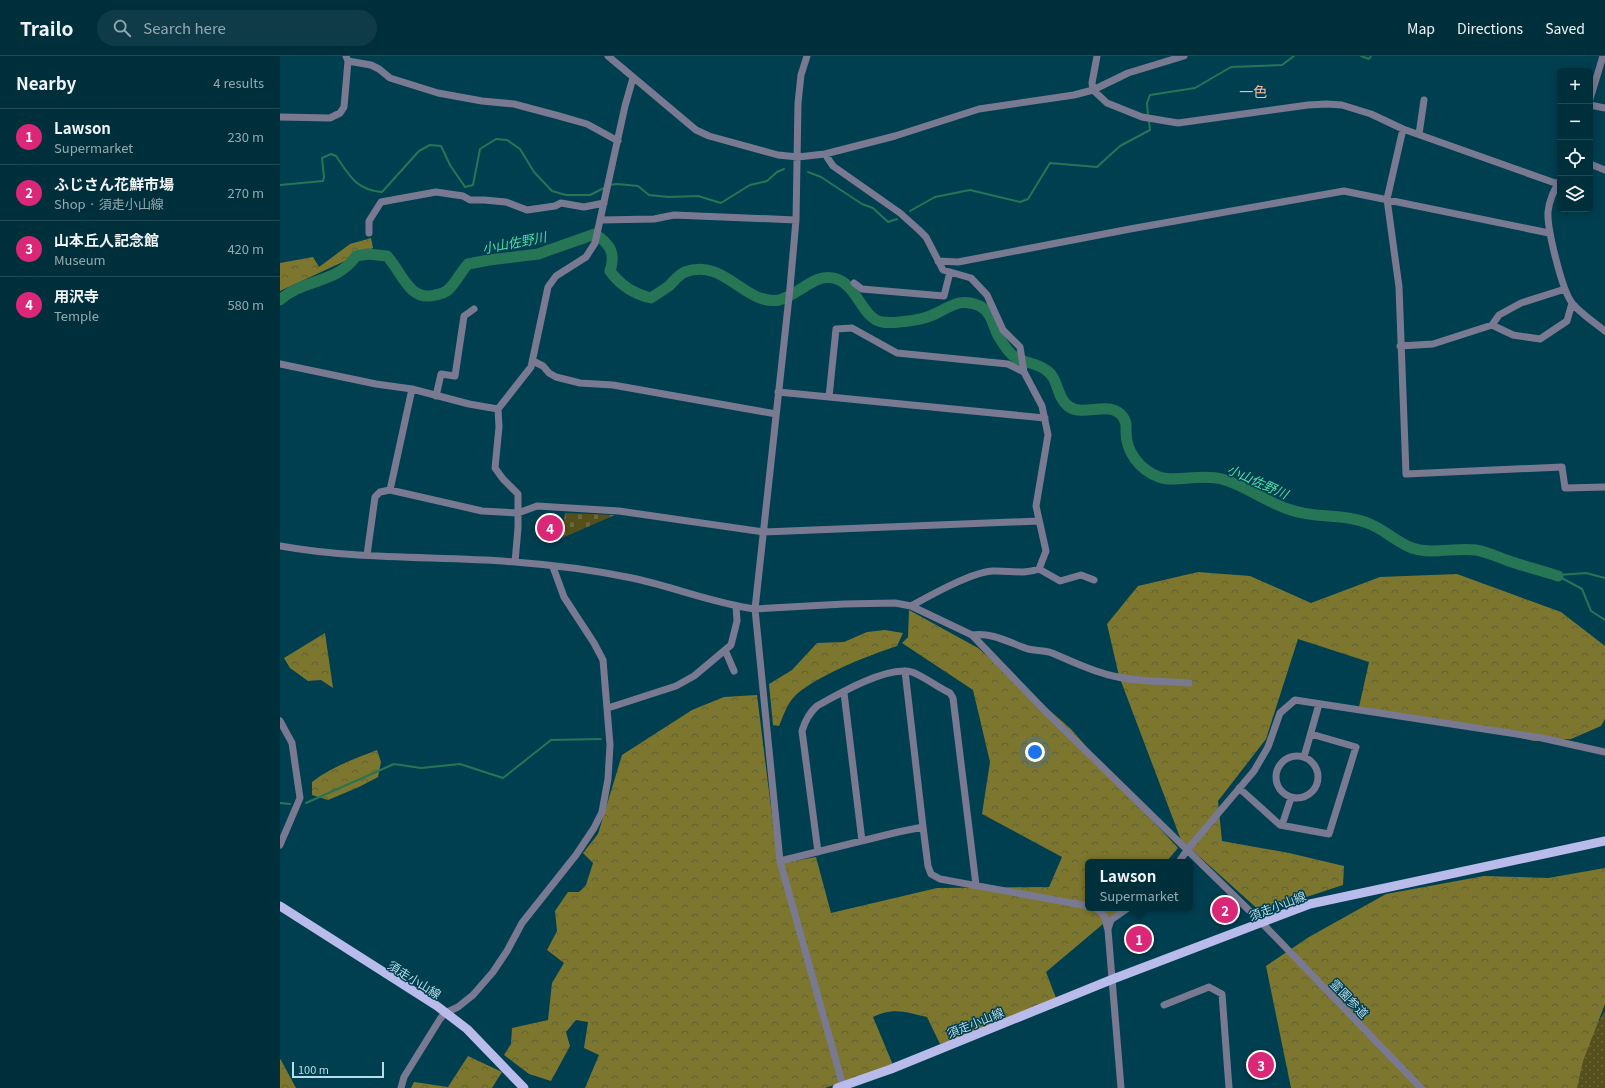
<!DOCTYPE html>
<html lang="en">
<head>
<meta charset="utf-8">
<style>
  :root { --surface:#002f3c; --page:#0e3b47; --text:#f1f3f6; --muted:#95a9af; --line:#224a56; --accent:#db2777 }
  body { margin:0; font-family:Georgia,"Noto Sans JP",serif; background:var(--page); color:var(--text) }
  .controls { position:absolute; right:12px; top:12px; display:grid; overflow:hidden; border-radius:6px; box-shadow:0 2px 10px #0003 }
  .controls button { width:36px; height:36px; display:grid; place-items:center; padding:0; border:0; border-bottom:1px solid var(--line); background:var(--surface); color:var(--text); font:20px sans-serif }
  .scale { position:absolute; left:12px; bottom:10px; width:92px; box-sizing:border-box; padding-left:4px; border:2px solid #b9dce9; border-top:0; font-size:11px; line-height:14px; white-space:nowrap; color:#b9dce9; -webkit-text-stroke:3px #003f50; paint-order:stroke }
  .you { position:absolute; left:755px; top:696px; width:14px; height:14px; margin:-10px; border:3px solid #fff; border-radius:50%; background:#1a73e8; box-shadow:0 0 0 6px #1a73e833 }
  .badge { display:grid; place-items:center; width:26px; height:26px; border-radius:50%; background:var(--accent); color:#fff; font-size:13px; font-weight:700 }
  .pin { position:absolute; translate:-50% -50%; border:2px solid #fff; box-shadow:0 1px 4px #0006 }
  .popup { position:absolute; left:805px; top:803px; width:108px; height:52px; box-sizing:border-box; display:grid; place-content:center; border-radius:6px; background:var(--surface); filter:drop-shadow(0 1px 3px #0005); font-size:13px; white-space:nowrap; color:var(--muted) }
  .popup b { font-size:15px; color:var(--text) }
  .popup::after { content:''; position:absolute; left:50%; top:100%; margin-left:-8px; border:8px solid transparent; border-top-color:var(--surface) }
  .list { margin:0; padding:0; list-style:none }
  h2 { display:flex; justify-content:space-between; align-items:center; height:52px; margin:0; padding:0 16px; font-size:17px }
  h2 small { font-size:13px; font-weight:400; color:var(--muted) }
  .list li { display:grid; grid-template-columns:26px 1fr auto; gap:12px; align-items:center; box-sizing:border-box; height:56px; padding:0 16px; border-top:1px solid var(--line) }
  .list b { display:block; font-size:15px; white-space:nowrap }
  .list p { margin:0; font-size:13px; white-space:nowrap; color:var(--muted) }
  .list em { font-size:13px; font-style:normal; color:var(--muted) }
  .icon { flex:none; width:22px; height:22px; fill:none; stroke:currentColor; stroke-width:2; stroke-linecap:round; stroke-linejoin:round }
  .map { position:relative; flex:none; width:1325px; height:1032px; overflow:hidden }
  header { display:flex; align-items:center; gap:24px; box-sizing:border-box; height:56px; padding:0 20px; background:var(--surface); border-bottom:1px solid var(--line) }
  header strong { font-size:19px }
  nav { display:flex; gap:22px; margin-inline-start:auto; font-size:14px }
  .search { width:280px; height:36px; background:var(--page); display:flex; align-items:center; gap:10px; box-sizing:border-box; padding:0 14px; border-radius:22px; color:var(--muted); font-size:15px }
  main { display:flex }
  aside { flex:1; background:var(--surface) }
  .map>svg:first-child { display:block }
  .grass { fill:url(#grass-dots) }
  .forest { fill:url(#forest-crowns) }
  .cemetery { fill:url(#cemetery-stones) }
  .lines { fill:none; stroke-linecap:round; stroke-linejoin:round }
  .stream { stroke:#267656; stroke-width:2 }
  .river { stroke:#267656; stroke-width:11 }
  .minor { stroke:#797a92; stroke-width:7 }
  .major { stroke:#b9bbeb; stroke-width:9 }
  .labels { text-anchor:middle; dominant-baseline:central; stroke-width:3; stroke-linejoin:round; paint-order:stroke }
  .street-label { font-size:12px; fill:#b9dce9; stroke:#003f50 }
  .water-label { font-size:13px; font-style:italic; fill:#50dfa6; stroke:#003f50 }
  .quarter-label { font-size:14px; fill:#fabca3; stroke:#003f50 }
</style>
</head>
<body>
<header>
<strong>Trailo</strong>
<div class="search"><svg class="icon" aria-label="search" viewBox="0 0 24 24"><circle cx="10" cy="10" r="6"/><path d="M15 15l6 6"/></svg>Search here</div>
<nav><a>Map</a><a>Directions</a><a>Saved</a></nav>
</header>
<main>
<aside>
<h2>Nearby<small>4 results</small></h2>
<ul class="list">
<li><span class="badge">1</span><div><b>Lawson</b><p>Supermarket</p></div><em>230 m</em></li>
<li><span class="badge">2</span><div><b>ふじさん花鮮市場</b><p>Shop · 須走小山線</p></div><em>270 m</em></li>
<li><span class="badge">3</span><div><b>山本丘人記念館</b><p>Museum</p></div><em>420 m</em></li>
<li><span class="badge">4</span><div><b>用沢寺</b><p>Temple</p></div><em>580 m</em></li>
</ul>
</aside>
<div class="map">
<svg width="1325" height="1032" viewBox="0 0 1325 1032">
  <defs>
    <pattern id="grass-dots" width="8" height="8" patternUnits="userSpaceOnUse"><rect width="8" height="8" fill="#554f1b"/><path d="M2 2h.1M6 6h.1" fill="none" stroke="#6b683c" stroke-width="1.8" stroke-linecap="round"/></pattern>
    <pattern id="forest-crowns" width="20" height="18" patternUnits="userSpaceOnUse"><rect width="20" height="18" fill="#7d762e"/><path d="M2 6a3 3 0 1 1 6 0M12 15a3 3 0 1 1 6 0" fill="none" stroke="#616138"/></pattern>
    <pattern id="cemetery-stones" width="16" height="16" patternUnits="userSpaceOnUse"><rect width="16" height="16" fill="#554f1b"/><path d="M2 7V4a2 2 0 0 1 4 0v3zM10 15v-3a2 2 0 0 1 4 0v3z" fill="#6b683c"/></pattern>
  </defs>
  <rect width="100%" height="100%" fill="#003f50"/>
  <path class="grass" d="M1325,955V1032H1295L1304,988Z"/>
  <path class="forest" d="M91,182L93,192L0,235V207L33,201L39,211L70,188Z
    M918,516L970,520L1031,547L1100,521L1177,518L1281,556L1325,590V663L1321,670L1291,683L1254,685L1164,664L1079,651L1089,606L1018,583L986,683L938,745L942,785L1009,797L1064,810L1063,829L981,856L901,784L839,620L827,568L858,530Z
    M629,554L698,592L791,673L837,726L898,792L886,806H808V852H842L766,916L776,942L698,976L660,988L647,961C625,956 614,951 593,961L613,1009L545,1032H305L319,999L304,992L308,966L296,964L286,976L290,990L271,1025L249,1018L224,999L231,988L232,972L268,964L272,927L284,907L267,894L277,875L275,855L288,836H299L306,829L313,807L303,797L318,778L342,699L412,654L444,641L477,639L498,808L536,801L551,857L657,832L769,831L782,801L702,758L710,706L693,634L622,587L628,581Z
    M605,574L623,577L617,590C590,599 532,621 513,642C506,650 503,661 499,670L493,669L489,628L512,614L537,587L564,586L587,576Z
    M45,577L53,632L41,624L28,625L10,612L4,602Z
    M97,694L101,706L98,721L79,731L48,744L32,739V726C51,711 74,703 97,694Z
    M1325,812V948L1303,1005L1297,1032H1011L986,910L1029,881L1106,838L1204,820L1268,822Z
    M188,1000L222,1016L212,1032H131L134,1026L168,1031Z
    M0,1003L1,1004L16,1032H0Z"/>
  <path class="cemetery" d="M285,457L335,459L282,482Z"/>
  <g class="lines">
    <path class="stream" d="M1081,0L1089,3L1091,0
      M868,60L867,47L870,39L915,32L951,11L1002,9L1014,0
      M528,116L541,121L582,148L593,152L608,166L617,163
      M0,129L43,125L44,121L42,102L51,98L56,100C69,119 76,134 102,136L139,95L150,89L161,90L170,109L185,131L193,129L200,93L216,83L227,84L240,93L254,116L272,135L286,139H310L326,131
      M329,129L337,128L358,130L369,139L389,141L418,140L441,147L470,129L487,125L497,116L504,113
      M630,155L655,141L690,134L740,146L748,143L770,107L817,111L840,90L870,74L869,64
      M1279,519L1306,517L1325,522
      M1278,520L1302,533L1311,555L1325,564
      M0,747L10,748
      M26,747L114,708L141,712L180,708L223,722L271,684L321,683"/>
    <path class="river" d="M0,244C23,223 58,227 76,200L88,198L107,200C122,216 129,246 155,239C161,238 165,237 169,233C176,226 181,216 188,208L209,204L258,198L315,178C330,188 336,197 330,215C340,229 354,238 371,242C377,238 383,234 389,230C394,225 399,218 405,216C444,201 465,250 499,244C520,239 535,215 557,223C577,230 583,263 602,266C612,268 641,264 650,260C669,253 677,240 700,250C712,256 713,271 719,281C723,288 730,298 736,302C746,307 757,307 766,314C779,322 776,341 788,350C804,362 830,343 843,361C847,366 846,370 846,376C846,396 860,414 879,421C895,427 921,417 942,423C967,430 987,447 1011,454C1036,463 1065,457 1090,468C1105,474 1116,486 1132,492C1153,499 1175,491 1196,494C1208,496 1220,502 1232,506C1247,511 1263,515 1278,520"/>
    <path class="minor" d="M328,0L416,74L429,80L498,99L518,101L545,98L615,80L699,53L794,39L813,34L848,17L904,0
      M527,0L521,19L518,47L516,164L510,232L475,553L500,805L563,1030
      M817,0L812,27L813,34L827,47L862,61L898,67L1028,49L1047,48L1062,49L1091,58L1123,73L1278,128
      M68,5L91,9L99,13L110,22L158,37L202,45L234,48L279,60L307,68L338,85
      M1310,43L1323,0
      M1310,49L1325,52
      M0,61L50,62L60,57L64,51L68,5L66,0
      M1123,73L1107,143L1119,231L1126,418L1282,411L1285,432L1325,431
      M1139,78L1144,44
      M545,98L553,110L620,157L639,174L646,181L663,214L691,222L707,239L723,274L740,291L744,316L762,350L768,379L756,450L766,495L759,513C743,519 728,514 712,515C690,517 651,539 631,550
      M1310,108L1325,114
      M1280,124C1274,135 1269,144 1268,156C1267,173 1282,234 1292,247C1301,258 1314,266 1325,275
      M321,164L374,163L394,159L516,164
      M89,177V165L101,146L156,136L183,140L190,144H204L226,146L247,154L275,150L281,147L304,151L324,147
      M658,205L678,206L850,173L1064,135L1269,177
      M574,227L582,233L664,240L670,216
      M1212,269L1233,279L1260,283L1287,265L1292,247
      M1120,290L1153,288L1212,269L1219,259L1241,247L1285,233
      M253,305L263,310L269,317L276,321L300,327L333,329L496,358
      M0,308L96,328L132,333L189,348L218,353
      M498,336L765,362
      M156,340L161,318L175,320L184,260L194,253
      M549,341L556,273L572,272L617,297L728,308L744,316
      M110,434L132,333
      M0,490C78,504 157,500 235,506C274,509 314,514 352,522C394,531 433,547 475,553L564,548L615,547L631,550L692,579L766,656L982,867L1141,1032
      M87,499L95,441L100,436L110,434L202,455L238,457L257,450L339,455L484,476L758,465
      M235,506L238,472V438L223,423L215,412L219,371L218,353L251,311L268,231L276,220L306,201L315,187L345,50L353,22
      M759,513L780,525L801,519L814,524
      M692,579C712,576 730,587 748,593C756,595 764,594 772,597C791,605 809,614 829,619C855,626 883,625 909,627
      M445,594L454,615
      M625,615L643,771L648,810L651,818L660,823L808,850
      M564,637L582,785
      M328,652L396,630L414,620L451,589L457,565L456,550
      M0,665L12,687L20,742L0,789
      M996 721a21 21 0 1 1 42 0a21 21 0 1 1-42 0Z
      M1024,701L1039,648
      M959,732L1000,769L1049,778L1076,691L1031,678
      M1002,769L1011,742
      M538,796L522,675C525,665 529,657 537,650C558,638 608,609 632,616C645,621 657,631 670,637L673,642L696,829
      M500,805L618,776L643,771
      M899,806L907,794L974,715L988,691L1000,657L1015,644L1262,682L1325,696
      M816,852L824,859L828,874L841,1032
      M828,873L831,864L848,852
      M884,949L929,931L942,938L949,1032
      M121,1032L124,1021L160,963L165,957L178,951L193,939L213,916L227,895L242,867L296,799L314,772L322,756L328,723L330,689L323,604L314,587L284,541L273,511"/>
    <path class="major" d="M0,850L157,950L187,973L244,1032
      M557,1032L611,1013L833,923L1030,848L1325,785"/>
  </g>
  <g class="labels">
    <g class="street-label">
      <text transform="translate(997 849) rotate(-21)">須走小山線</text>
      <text transform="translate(135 923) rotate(32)">須走小山線</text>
      <text transform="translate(1070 942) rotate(46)">霊園参道</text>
      <text transform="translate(695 966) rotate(-22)">須走小山線</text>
    </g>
    <g class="water-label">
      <text transform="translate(234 186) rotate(-11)">小山佐野川</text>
      <text transform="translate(978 425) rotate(24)">小山佐野川</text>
    </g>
    <g class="quarter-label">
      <text x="973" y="35">一色</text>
    </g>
  </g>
</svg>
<div class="controls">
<button>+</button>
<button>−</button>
<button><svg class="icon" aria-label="locate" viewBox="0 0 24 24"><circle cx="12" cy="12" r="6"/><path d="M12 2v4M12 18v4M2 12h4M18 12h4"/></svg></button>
<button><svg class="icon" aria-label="layers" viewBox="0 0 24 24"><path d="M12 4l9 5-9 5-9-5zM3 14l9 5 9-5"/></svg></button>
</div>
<div class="scale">100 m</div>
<div class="you"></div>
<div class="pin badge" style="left:859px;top:883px">1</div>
<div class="popup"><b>Lawson</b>Supermarket</div>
<div class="pin badge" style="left:945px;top:854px">2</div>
<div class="pin badge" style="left:981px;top:1009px">3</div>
<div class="pin badge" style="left:270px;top:472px">4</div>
</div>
</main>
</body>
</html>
